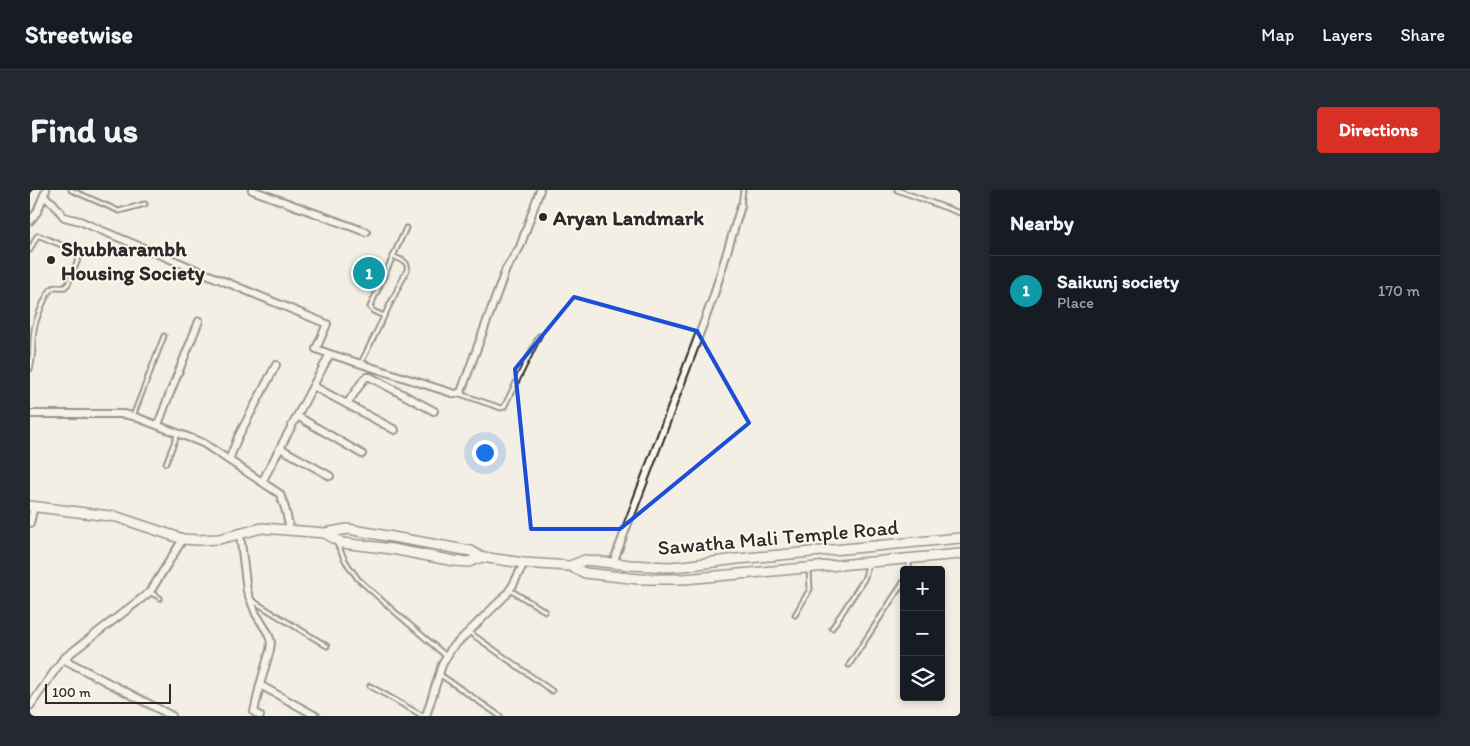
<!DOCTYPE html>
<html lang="en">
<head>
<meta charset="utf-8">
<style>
  :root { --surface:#171b24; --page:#242831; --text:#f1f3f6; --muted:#9ea1a6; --line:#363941; --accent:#d93025 }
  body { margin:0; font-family:Itim,sans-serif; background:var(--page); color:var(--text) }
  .controls { position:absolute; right:15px; bottom:15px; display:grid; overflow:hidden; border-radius:5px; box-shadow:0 2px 8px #0003 }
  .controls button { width:45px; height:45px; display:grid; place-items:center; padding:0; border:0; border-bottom:1px solid var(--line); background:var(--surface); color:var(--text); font:25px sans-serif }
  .scale { position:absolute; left:15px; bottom:12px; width:126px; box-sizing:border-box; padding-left:5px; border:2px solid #2b2b2b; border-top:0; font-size:14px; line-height:18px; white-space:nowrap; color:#2b2b2b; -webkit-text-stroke:4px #fbf7ec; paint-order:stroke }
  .you { position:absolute; left:454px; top:262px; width:18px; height:18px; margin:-12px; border:4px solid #fff; border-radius:50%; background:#1a73e8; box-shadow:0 0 0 8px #1a73e833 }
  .badge { display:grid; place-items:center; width:32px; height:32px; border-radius:50%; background:var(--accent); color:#fff; font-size:16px; font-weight:700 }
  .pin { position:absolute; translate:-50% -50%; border:2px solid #fff; box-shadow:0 1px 5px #0006 }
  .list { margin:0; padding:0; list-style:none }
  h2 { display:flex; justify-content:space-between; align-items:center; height:65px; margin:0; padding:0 20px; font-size:21px }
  h2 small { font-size:16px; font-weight:400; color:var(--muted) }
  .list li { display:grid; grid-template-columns:32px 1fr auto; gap:15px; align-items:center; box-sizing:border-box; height:70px; padding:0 20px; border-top:1px solid var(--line) }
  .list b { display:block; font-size:19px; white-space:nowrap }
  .list p { margin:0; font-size:16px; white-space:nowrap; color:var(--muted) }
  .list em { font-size:16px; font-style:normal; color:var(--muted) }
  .icon { flex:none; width:28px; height:28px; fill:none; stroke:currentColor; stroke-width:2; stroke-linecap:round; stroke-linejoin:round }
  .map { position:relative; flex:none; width:930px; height:526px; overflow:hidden; border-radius:5px }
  header { display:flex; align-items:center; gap:30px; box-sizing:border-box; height:70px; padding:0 25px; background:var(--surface); border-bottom:1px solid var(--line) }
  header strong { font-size:24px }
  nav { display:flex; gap:28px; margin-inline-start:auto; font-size:18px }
  .intro { display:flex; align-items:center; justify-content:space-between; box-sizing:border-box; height:120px; padding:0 30px }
  h1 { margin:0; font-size:35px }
  .button { padding:12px 22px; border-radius:5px; background:var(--accent); color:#fff; font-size:18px; font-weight:700 }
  main { display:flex; gap:30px; padding:0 30px }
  aside { flex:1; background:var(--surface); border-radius:5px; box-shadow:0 2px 8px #0003 }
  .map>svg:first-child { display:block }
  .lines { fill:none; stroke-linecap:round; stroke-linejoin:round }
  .lane-casing { stroke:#2b2b2b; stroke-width:7 }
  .street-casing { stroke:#2b2b2b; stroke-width:10 }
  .secondary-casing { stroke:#2b2b2b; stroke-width:12 }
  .lane { stroke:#fbf7ec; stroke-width:3 }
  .street { stroke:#fbf7ec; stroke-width:6 }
  .secondary { stroke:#fbf7ec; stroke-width:9 }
  .marked { fill:none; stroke:#1d4ed8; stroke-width:4; stroke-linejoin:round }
  .poi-dot { fill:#2b2b2b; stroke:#fbf7ec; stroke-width:2 }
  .labels { text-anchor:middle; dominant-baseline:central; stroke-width:4; stroke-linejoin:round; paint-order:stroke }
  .poi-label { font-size:21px; font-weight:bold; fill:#2b2b2b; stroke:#fbf7ec; text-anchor:start }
  .street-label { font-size:21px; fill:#2b2b2b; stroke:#fbf7ec }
</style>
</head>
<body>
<header>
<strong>Streetwise</strong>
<nav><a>Map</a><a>Layers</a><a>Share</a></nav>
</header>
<div class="intro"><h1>Find us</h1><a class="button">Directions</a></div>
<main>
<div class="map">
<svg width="930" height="526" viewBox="0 0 930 526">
  <rect width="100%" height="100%" fill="#f3efe4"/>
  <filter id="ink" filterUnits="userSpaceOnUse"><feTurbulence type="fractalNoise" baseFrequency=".02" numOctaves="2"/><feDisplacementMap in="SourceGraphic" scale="10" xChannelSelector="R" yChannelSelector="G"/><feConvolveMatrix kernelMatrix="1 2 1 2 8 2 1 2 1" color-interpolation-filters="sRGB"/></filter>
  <g filter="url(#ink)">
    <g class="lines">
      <g class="lane-casing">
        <path id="lane" d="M41,0L89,21L115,14
          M867,0L930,23
          M711,15L713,0
          M0,60L7,46H10L46,61L50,65L38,94L35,97C31,98 26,96 23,98C17,100 5,132 4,140C2,153 4,166 0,179
          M354,126L343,121L340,117L376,38
          M331,173L377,80C379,71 371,70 364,67
          M430,204L471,218L474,217L509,146
          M103,226L134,146
          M136,273L148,243
          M307,354L316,372L328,389L365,422L416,466
          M878,380L880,371
          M480,400L515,421
          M120,402L130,408
          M223,411L297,456
          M765,425L780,399L779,380
          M802,438L833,391L835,387L838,374
          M439,442L522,501
          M819,475L874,391
          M409,484L470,526
          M340,496L393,526"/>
      </g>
      <g class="street-casing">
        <path id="street" d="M222,0L336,42
          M14,7L23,13L34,27L50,31L68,39L297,134L286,159L300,164L232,292
          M0,31L7,22L16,0
          M300,164L425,204L431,202L476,79L490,57L510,0
          M283,196L365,240
          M317,214L334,189L337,187H340L404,221
          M0,224H93L103,226L173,253L250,304L255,318L260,339
          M267,226L332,264
          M128,235L138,208L169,131
          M250,258L300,286
          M199,270L208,247L246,175
          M0,333L4,317
          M210,344L217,401L226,424L238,443L241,452L240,460L230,495L224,522L230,526
          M583,373L683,108L711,16
          M33,469L120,402L153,349
          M230,495L286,526
          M0,516L33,469L142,526
          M396,526L412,475L421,459L476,405L483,395L494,373"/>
      </g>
      <g class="secondary-casing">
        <path id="secondary" d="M0,316L87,327L153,349L169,350L189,349L232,338L295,343L318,339L441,361L451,367L494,373L540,376L555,383L609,389H654L930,364
          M295,343L312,353L362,359L424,371L439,372L451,367
          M540,376L555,370L600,375L638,377L653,376L707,369L930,348"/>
      </g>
      <use href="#lane" class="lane"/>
      <use href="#street" class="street"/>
      <use href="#secondary" class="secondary"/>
    </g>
  </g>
  <path d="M0 0H930V526H0ZM544,107L667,141L719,233L590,339H501L485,179Z" fill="#f3efe4" fill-opacity=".55" fill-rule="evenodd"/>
  <path class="marked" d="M544,107L667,141L719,233L590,339H501L485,179Z"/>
  <g class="poi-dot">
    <circle cx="513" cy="27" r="5"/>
    <circle cx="21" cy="70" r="5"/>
  </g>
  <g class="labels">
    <g class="poi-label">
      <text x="523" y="27">Aryan Landmark</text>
      <text x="31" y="58">Shubharambh<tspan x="31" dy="24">Housing Society</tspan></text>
    </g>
    <g class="street-label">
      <text transform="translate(748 347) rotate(-5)">Sawatha Mali Temple Road</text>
    </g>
  </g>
</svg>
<div class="controls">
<button>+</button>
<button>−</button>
<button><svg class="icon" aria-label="layers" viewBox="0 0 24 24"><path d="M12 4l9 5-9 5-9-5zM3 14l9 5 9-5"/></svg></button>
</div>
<div class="scale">100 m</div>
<div class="you"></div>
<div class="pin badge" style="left:339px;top:83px;background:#0f9aa8">1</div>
</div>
<aside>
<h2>Nearby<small></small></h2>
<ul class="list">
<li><span class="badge" style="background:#0f9aa8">1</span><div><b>Saikunj society</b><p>Place</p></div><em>170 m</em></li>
</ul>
</aside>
</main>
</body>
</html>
